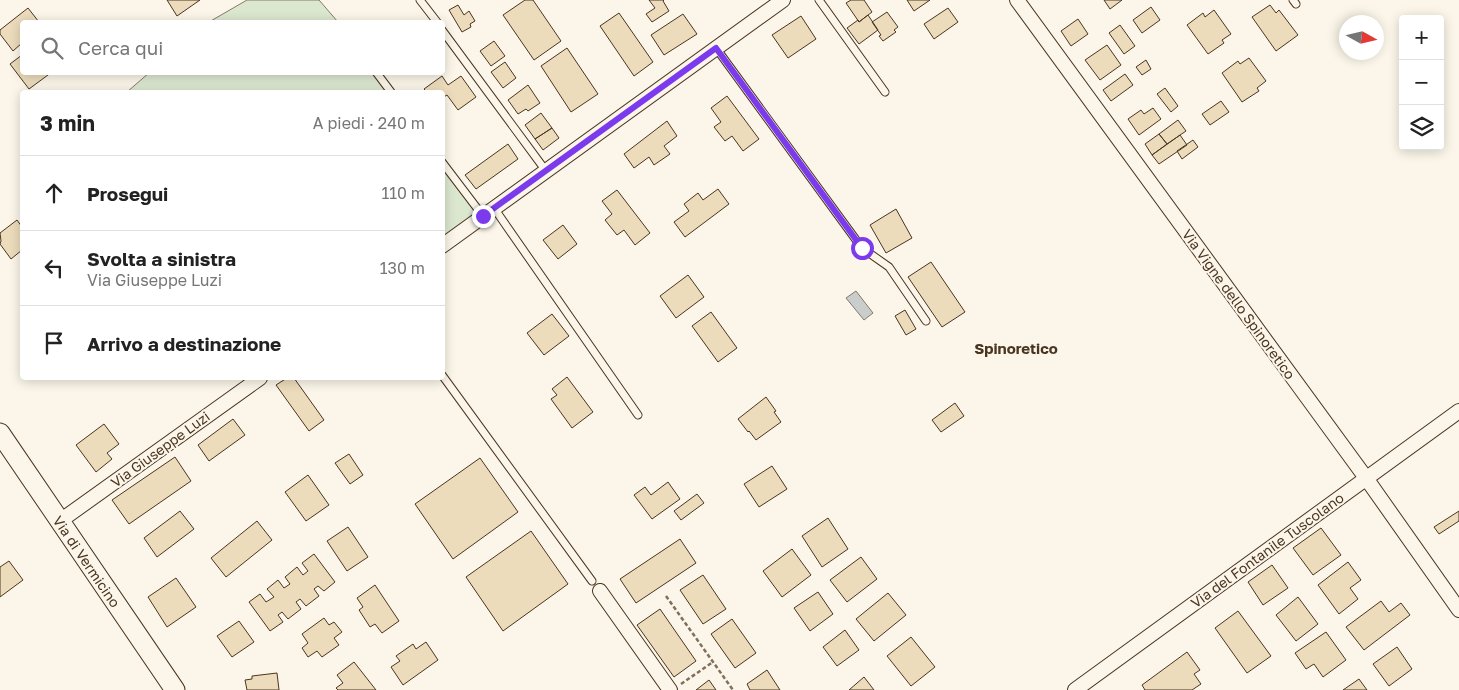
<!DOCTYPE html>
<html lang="it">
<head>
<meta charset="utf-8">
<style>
  :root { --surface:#fff; --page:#f6f6f6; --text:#222; --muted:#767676; --line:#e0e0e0 }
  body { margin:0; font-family:"Golos Text",sans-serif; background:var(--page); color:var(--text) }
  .controls { position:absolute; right:15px; top:15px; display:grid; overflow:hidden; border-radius:5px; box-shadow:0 2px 12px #0003 }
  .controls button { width:45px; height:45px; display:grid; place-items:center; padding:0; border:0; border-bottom:1px solid var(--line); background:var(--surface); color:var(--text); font:25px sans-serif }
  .compass { position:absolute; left:1339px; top:15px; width:45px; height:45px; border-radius:50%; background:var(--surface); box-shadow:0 2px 12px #0003; rotate:98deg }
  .stop { position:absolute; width:15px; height:15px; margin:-11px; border:4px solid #7c3aed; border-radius:50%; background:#fff }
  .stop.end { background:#7c3aed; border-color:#fff; box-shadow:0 1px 5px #0008 }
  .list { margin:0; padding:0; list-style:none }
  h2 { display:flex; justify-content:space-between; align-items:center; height:65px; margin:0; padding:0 20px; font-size:21px }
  h2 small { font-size:16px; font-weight:400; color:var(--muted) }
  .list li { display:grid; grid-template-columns:32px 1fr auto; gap:15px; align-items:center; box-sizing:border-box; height:75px; padding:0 20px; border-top:1px solid var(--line) }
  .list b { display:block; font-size:19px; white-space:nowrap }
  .list p { margin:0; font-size:16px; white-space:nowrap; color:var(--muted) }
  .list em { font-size:16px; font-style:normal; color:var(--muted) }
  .icon { flex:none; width:28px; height:28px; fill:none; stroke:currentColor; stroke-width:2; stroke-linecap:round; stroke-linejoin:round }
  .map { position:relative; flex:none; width:1459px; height:690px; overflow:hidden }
  .search { position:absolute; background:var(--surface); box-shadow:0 2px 12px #0003; left:20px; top:20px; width:425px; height:55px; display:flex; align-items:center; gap:12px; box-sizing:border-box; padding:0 18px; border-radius:5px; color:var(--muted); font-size:19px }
  .panel { position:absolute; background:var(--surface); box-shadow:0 2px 12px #0003; left:20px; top:90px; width:425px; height:290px; border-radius:5px }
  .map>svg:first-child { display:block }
  .green { fill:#dce7d0; stroke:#887966 }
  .water { fill:#c9cecd; stroke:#887966 }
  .building { fill:#ecdcbc; stroke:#4a3520 }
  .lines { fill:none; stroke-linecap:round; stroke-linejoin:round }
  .lane-casing { stroke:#4a3520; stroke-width:9 }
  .street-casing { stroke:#4a3520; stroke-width:16 }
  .secondary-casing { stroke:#4a3520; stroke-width:21 }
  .path { stroke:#7f6f5c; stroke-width:2.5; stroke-dasharray:4 2.5; stroke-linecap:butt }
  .lane { stroke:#fbf6e9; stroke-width:7 }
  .street { stroke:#fbf6e9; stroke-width:14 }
  .secondary { stroke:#fbf6e9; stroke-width:19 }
  .route { stroke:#7c3aed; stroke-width:6 }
  .labels { text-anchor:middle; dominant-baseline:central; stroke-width:4; stroke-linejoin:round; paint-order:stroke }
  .street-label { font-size:14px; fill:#4a3520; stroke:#fbf6e9 }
  .neighbourhood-label { font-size:15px; font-weight:bold; fill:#4a3520; stroke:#fbf6e9 }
</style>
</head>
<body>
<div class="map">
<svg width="1459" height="690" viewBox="0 0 1459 690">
  <rect width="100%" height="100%" fill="#fbf6e9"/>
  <path class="green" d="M247,0H319L338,22H209Z
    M150,72L376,73L391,92H127Z
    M442,162L483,216L442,246Z"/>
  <path class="water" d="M856,291L873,313L864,320L846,298Z"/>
  <path class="building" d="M167,0H200L177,16Z
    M525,0H533L561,41L534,60L503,15Z
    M649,0H664L663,1L669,11L652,22L646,14L655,8Z
    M851,0H864L872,12L859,22L846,3Z
    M907,0H930L914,11Z
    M1104,0H1122L1110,9Z
    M458,5L464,15L469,11L475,21L470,24L471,27L462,32L449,10Z
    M1270,5L1276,13L1279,10L1298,35L1276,51L1252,17Z
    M1151,7L1160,20L1142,33L1133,20Z
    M28,8L39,22H22V43L13,51L0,34V30Z
    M948,8L958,22L934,39L924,24Z
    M1214,10L1231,34L1222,40L1224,43L1208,54L1187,25L1203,13L1205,17Z
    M887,12L898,27L894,30L896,32L883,41L879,36L881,35L872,22Z
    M619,13L653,62L634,76L600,26Z
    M683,14L697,34L664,55L651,35Z
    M868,15L878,30L859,44L847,28L858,20L859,22Z
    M801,16L816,39L788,58L772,35Z
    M1078,19L1088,34L1071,46L1061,31Z
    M1120,25L1135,46L1124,54L1109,33Z
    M494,41L505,56L491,66L480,51Z
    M1107,45L1121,65L1100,80L1085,60Z
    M567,48L598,94L571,112L541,66Z
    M22,55V72H52L29,89L10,64Z
    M1249,58L1266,81L1257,88L1259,91L1242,102L1222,73L1238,61L1240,64Z
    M1146,60L1151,69L1142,75L1136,67Z
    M505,62L516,78L503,88L491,72Z
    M1125,74L1133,85L1111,101L1103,90Z
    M442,76L448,85L461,76L476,97L458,110L447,95L442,98V92H427L424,89Z
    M528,85L540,103L528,111L526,109L518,114L508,100Z
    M1165,88L1178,106L1171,112L1157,94Z
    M727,96L759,139L743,151L732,136L725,141L714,127L721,122L711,108Z
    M1221,101L1229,112L1210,125L1202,114Z
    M1153,108L1161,119L1139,135L1128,119L1141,110L1144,114Z
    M541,113L552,128L535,139L525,125Z
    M1178,120L1186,131L1167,144L1159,134Z
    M667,121L677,136L664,146L670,154L654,165L649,157L634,168L624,154Z
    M552,128L559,138L543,150L535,139Z
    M1159,134L1167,144L1152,155L1145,144Z
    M1180,135L1187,145L1159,164L1152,155Z
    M1193,140L1198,147L1182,159L1177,151Z
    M508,144L518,159L476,189L465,175Z
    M718,189L729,204L685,237L674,222L689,211L684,204L698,193L703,200Z
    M617,190L650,233L635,245L624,230L617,235L605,220L612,214L602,201Z
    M896,209L912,238L886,253L870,225Z
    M17,220L22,227V250L11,259L0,244L1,241L0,233Z
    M563,225L577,244L558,259L543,240Z
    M931,262L965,312L942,327L908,277Z
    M688,275L704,297L676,318L660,296Z
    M905,310L916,329L906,335L895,316Z
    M711,312L737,348L718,362L692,326Z
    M552,314L569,336L544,355L527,333Z
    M567,377L593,412L572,428L551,399L557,395L552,389Z
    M287,378H294L324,420L309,431L276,385Z
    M766,397L776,411L774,412L781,422L756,440L749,431L748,432L738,419Z
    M955,403L964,416L941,432L932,420Z
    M233,419L245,435L209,461L198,445Z
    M104,424L119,444L107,453L112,459L96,472L76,445Z
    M349,454L363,475L350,484L335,463Z
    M175,457L191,481L129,524L112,500Z
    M480,458L518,512L453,559L415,504Z
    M772,466L787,489L759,507L744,484Z
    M308,475L329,505L306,521L285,492Z
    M668,482L680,499L652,519L634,495L645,487L651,495Z
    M697,494L704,503L681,520L674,511Z
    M180,511L194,529L157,557L144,538Z
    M1459,511V521L1439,534L1434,527Z
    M828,518L848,549L822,567L802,536Z
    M257,521L272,540L226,577L211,558Z
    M348,527L368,557L347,571L327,541Z
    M1321,528L1341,555L1313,575L1293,548Z
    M531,531L568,584L503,631L466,577Z
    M680,539L696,563L636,603L620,579Z
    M792,549L811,575L782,597L763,571Z
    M314,554L335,582L324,591L318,586L314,589L319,596L306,606L300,599L296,602L301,609L288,619L282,612L278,615L283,622L270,631L249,602L260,594L266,602L274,597L267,589L278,580L284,588L290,584L285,577L297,567L303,575L308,571L302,563Z
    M861,557L877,579L847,602L830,580Z
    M9,561L23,580L0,597V567Z
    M1348,562L1361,580L1350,588L1358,599L1339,614L1318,585Z
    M1272,565L1288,588L1263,605L1248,582Z
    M703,575L726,609L703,624L680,590Z
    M176,578L196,607L167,627L148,597Z
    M375,585L399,621L382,633L375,624L370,627L359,610L363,607L357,598Z
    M818,592L833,614L810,631L794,608Z
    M888,593L906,615L874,641L856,619Z
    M1298,597L1318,624L1296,641L1276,615Z
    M1381,601L1389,612L1401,603L1410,615L1364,650L1346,627Z
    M660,609L696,661L674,677L637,625Z
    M1238,611L1271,656L1247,673L1215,628Z
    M324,618L329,625L334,622L342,632L334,638L339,645L322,657L317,651L308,657L302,648L308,643L302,634Z
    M732,619L756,653L735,668L711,634Z
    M239,621L254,642L232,657L217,636Z
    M845,630L859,650L837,666L823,647Z
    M1326,632L1346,660L1323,677L1314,664L1306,669L1295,653Z
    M911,637L935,667L911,686L887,656Z
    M426,642L438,660L403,685L391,667L400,661L396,656L413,644L416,649Z
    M1397,647L1412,669L1389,686L1373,664Z
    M1187,652L1200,670L1194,674L1201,684L1192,690H1145L1142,685Z
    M354,662L376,690H338L336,688L343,683L337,675Z
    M767,670L780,690H750L747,684Z
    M277,673L279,690H247L245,680L252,679V676Z
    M864,677L874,690H849Z
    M1359,679L1367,690H1343Z
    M709,680L716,690H696Z"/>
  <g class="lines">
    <g class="lane-casing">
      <path id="lane" d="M420,0L437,22
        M819,0L885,92
        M1293,0L1296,4
        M442,30L546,171
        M716,48L862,248L889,267L926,321
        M376,72L391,92
        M442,162L483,216
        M494,208L638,415
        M442,375L592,581"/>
    </g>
    <g class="street-casing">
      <path id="street" d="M1017,0L1366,478L1459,610
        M442,246L783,0
        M60,521L260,378
        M600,591L670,690
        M1075,690L1459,411"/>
    </g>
    <g class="secondary-casing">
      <g id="secondary">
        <path id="s1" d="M0,433L175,690"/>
      </g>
    </g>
    <path class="path" d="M666,596L733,690
      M681,684L713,662"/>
    <use href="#lane" class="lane"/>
    <use href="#street" class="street"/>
    <use href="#secondary" class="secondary"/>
  </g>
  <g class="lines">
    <path class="route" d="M483,216L716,48L862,248"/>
  </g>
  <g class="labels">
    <g class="street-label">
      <text transform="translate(1239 304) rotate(54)">Via Vigne dello Spinoretico</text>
      <text transform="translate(160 449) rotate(-36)">Via Giuseppe Luzi</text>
      <text transform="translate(1267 550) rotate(-36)">Via del Fontanile Tuscolano</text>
      <text stroke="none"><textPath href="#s1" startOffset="155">Via di Vermicino</textPath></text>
    </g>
    <g class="neighbourhood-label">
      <text x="1016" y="348">Spinoretico</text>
    </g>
  </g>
</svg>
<div class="controls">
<button>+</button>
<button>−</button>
<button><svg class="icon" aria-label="layers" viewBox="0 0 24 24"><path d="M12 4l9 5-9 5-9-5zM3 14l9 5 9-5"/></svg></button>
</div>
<svg class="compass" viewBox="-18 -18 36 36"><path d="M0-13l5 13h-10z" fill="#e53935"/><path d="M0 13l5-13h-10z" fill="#767676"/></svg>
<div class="stop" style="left:862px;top:248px"></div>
<div class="stop end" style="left:483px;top:216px"></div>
<div class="search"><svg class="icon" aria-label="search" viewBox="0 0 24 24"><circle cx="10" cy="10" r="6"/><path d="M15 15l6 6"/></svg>Cerca qui</div>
<section class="panel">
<h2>3 min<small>A piedi · 240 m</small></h2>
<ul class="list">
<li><svg class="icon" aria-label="ahead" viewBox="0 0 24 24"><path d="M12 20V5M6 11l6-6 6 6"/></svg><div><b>Prosegui</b></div><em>110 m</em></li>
<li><svg class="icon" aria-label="left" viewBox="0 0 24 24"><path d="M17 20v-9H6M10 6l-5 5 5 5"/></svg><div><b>Svolta a sinistra</b><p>Via Giuseppe Luzi</p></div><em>130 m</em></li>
<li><svg class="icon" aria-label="arrive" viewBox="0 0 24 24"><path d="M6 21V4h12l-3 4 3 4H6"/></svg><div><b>Arrivo a destinazione</b></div></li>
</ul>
</section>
</div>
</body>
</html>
